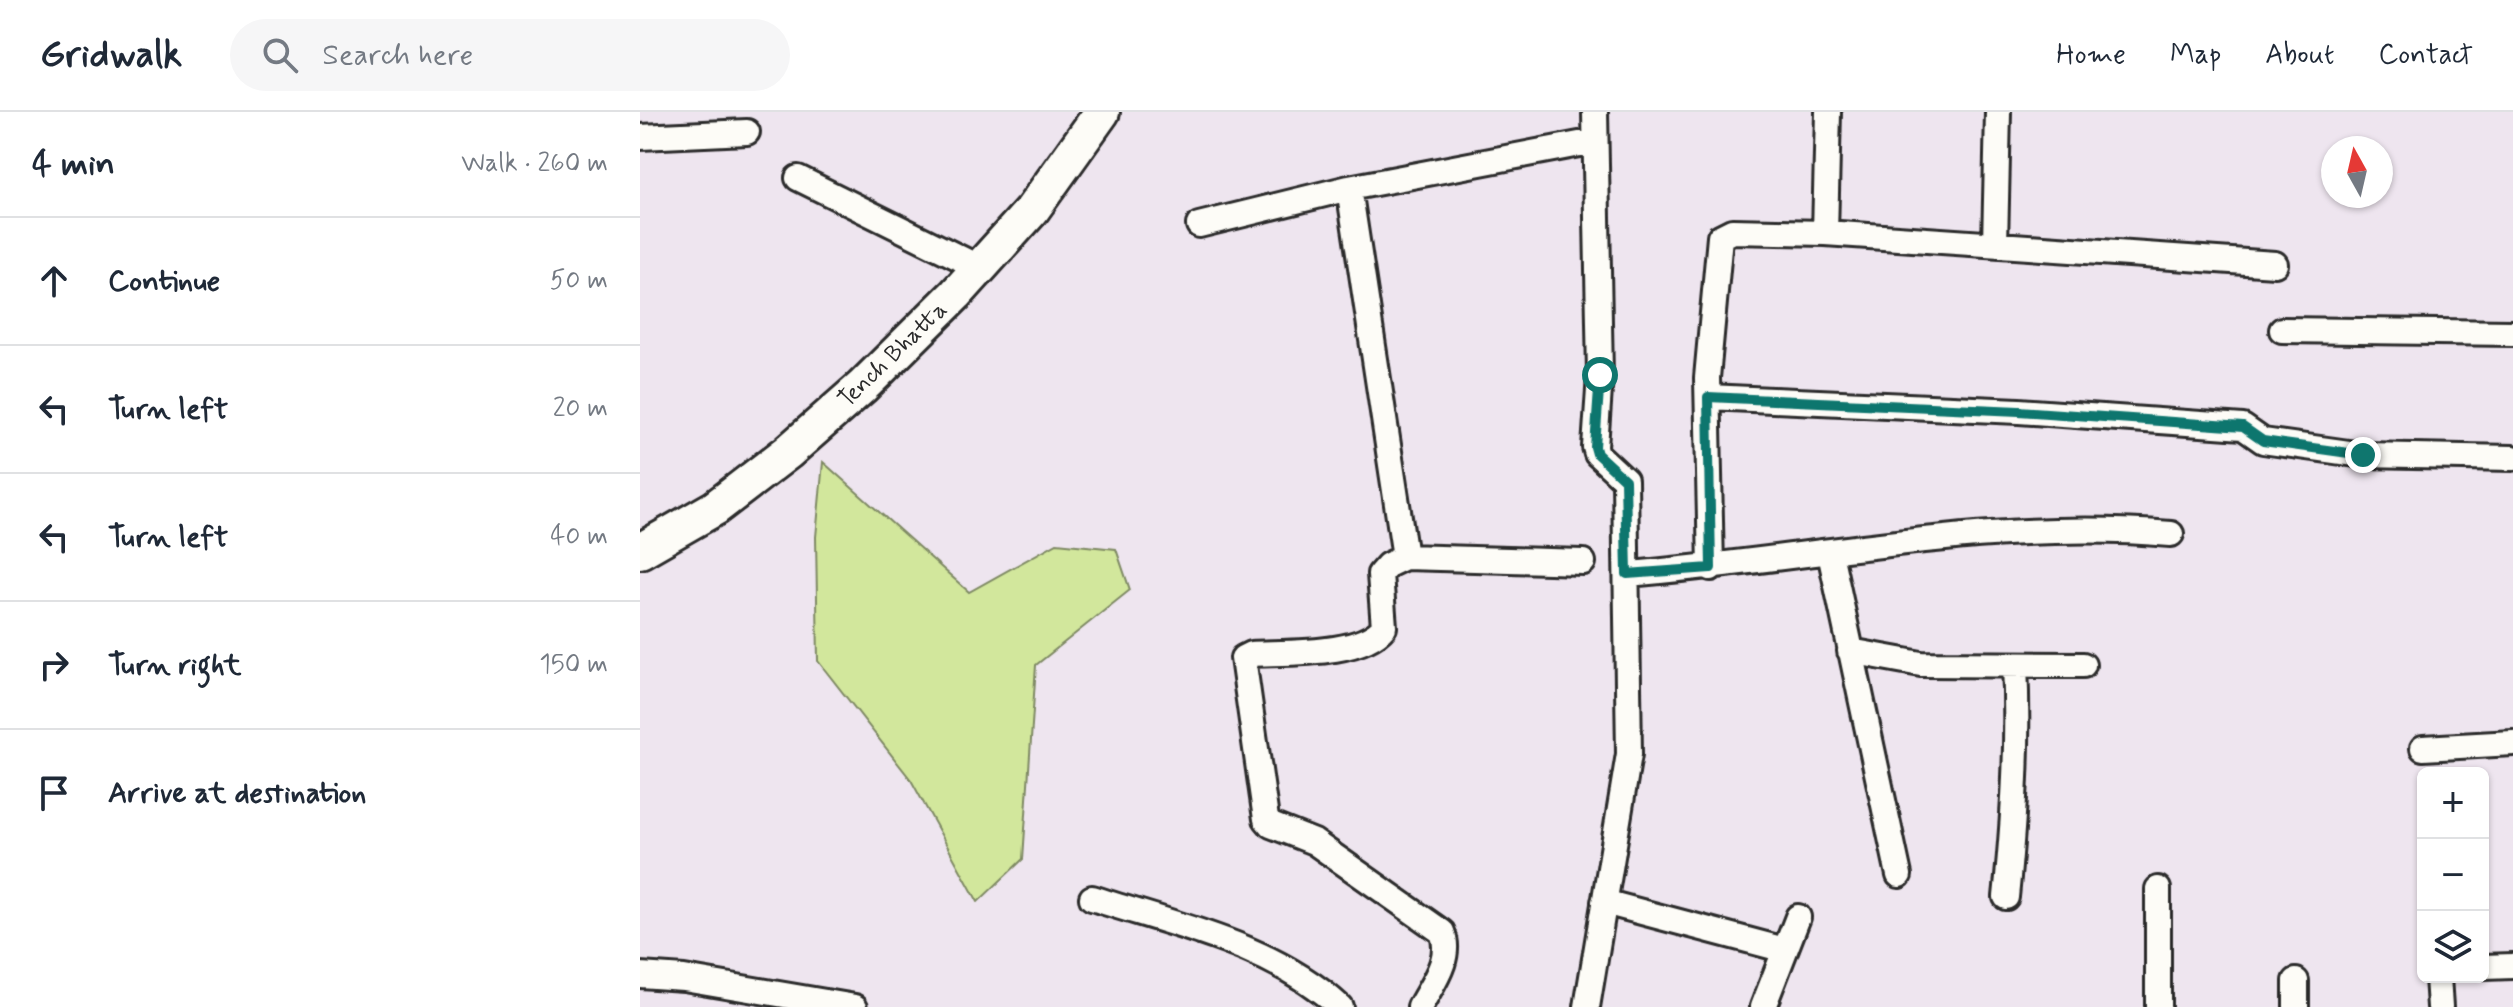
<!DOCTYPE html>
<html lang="en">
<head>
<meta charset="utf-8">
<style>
  :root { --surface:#fff; --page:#f6f6f7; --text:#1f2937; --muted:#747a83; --line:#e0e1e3 }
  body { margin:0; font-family:Mynerve,sans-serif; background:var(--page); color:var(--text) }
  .controls { position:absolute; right:24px; bottom:24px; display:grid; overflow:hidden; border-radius:12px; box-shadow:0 2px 6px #0004 }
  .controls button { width:72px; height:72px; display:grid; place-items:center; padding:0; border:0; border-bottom:2px solid var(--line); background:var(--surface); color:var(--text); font:40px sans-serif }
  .compass { position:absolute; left:1681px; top:24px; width:72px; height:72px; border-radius:50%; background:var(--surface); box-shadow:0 2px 6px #0004; rotate:352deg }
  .stop { position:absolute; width:24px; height:24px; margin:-18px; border:6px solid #0f766e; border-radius:50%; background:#fff }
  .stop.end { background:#0f766e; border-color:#fff; box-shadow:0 2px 8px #0008 }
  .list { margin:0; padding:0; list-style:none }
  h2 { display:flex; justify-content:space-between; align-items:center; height:104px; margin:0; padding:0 32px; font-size:34px }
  h2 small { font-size:26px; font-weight:400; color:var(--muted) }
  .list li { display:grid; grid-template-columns:52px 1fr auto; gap:24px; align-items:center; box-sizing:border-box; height:128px; padding:0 32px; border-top:2px solid var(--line) }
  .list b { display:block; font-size:30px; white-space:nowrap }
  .list em { font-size:26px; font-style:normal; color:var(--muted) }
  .icon { flex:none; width:44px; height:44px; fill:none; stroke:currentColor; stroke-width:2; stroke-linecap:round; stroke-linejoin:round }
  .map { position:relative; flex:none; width:1873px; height:895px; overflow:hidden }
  header { display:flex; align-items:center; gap:48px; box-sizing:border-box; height:112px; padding:0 40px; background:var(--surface); border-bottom:2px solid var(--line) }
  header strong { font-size:38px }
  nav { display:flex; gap:44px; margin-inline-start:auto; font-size:28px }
  .search { width:560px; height:72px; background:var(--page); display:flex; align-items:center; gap:20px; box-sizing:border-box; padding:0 28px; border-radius:44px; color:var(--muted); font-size:30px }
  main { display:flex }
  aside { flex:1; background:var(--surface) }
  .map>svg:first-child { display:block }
  .green { fill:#d2e79c; stroke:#7e8964; stroke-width:2 }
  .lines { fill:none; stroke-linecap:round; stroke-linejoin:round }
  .minor-casing { stroke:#2b2b2b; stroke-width:30 }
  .secondary-casing { stroke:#2b2b2b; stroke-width:40 }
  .minor { stroke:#fdfcf7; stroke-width:24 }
  .secondary { stroke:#fdfcf7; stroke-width:34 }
  .route { stroke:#0f766e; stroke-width:10 }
  .labels { text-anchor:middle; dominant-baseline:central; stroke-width:8; stroke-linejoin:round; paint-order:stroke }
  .street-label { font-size:24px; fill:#2b2b2b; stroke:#fdfcf7 }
</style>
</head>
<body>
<header>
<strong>Gridwalk</strong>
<div class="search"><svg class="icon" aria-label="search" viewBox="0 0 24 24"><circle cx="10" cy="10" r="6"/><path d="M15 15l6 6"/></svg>Search here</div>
<nav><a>Home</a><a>Map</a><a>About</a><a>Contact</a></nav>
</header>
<main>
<aside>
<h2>4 min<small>Walk · 260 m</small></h2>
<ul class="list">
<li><svg class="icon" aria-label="ahead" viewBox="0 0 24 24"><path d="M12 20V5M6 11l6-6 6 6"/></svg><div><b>Continue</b></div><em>50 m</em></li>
<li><svg class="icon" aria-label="left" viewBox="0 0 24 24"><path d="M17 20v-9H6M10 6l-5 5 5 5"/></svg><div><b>Turn left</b></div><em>20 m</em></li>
<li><svg class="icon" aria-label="left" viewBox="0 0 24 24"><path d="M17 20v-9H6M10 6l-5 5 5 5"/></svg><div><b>Turn left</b></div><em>40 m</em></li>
<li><svg class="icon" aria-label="right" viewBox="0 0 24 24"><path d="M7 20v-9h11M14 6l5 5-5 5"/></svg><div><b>Turn right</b></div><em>150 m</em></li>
<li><svg class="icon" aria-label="arrive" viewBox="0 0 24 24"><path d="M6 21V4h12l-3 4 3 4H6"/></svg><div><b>Arrive at destination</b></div></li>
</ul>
</aside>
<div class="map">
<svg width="1873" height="895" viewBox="0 0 1873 895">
  <rect width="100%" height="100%" fill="#eee5ef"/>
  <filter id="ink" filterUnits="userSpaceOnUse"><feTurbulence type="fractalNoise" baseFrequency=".0125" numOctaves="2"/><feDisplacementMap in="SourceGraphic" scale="16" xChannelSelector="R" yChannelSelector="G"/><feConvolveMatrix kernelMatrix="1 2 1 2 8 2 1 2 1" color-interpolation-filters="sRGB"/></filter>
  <g filter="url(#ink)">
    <path class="green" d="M183,350L329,480L417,431L476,437L490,478L396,553L383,747L338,790L271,668L178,549L176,425Z"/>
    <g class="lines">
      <g class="minor-casing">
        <path id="minor" d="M0,25L107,20
          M158,66L340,156
          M709,76L765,445
          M559,113L709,76L955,29
          M1185,121L1188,0
          M1355,132L1358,0
          M1642,218L1873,221
          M1068,285L1379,299L1603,315L1623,329L1723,343L1873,346
          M1190,441L1259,763
          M1071,456L1067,266L1080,125L1092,119L1185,121L1635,152
          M987,462C1168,448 1349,406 1531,422
          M1210,539L1281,552L1443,553
          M1783,636L1873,631
          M1518,777V895
          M1366,785C1374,708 1379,631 1375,553
          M452,786C538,814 632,833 700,895
          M964,790L1145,838
          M1843,855L1873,854
          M0,863L44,866L215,895
          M1798,865L1800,895
          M1656,869V895
          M780,895C792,872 813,846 802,820L674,730L631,713L626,707L603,546L611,542C647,540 721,544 744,515L740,462L748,453L765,445L943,450
          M947,895L989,642L985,368L957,342L955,335L960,263L955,0
          M1123,895L1158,805"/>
      </g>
      <g class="secondary-casing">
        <path id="secondary" d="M0,439L75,396L148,340L222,275L316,182L392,98L462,0"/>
      </g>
      <use href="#minor" class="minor"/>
      <use href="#secondary" class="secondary"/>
    </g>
  </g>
  <g class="lines" filter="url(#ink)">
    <path class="route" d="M960,263L955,335L957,342L985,368L987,462L1071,456L1068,285L1379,299L1603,315L1623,329L1723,343"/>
  </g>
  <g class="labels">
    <g class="street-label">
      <text transform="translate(253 243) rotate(-44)">Tench Bhatta</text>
    </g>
  </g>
</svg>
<div class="controls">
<button>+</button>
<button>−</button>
<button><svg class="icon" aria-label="layers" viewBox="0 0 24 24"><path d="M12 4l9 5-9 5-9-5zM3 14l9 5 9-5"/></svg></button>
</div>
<svg class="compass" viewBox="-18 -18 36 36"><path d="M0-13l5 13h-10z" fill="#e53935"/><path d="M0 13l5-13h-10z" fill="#747a83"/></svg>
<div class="stop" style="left:960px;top:263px"></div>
<div class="stop end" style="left:1723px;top:343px"></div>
</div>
</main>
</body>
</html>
